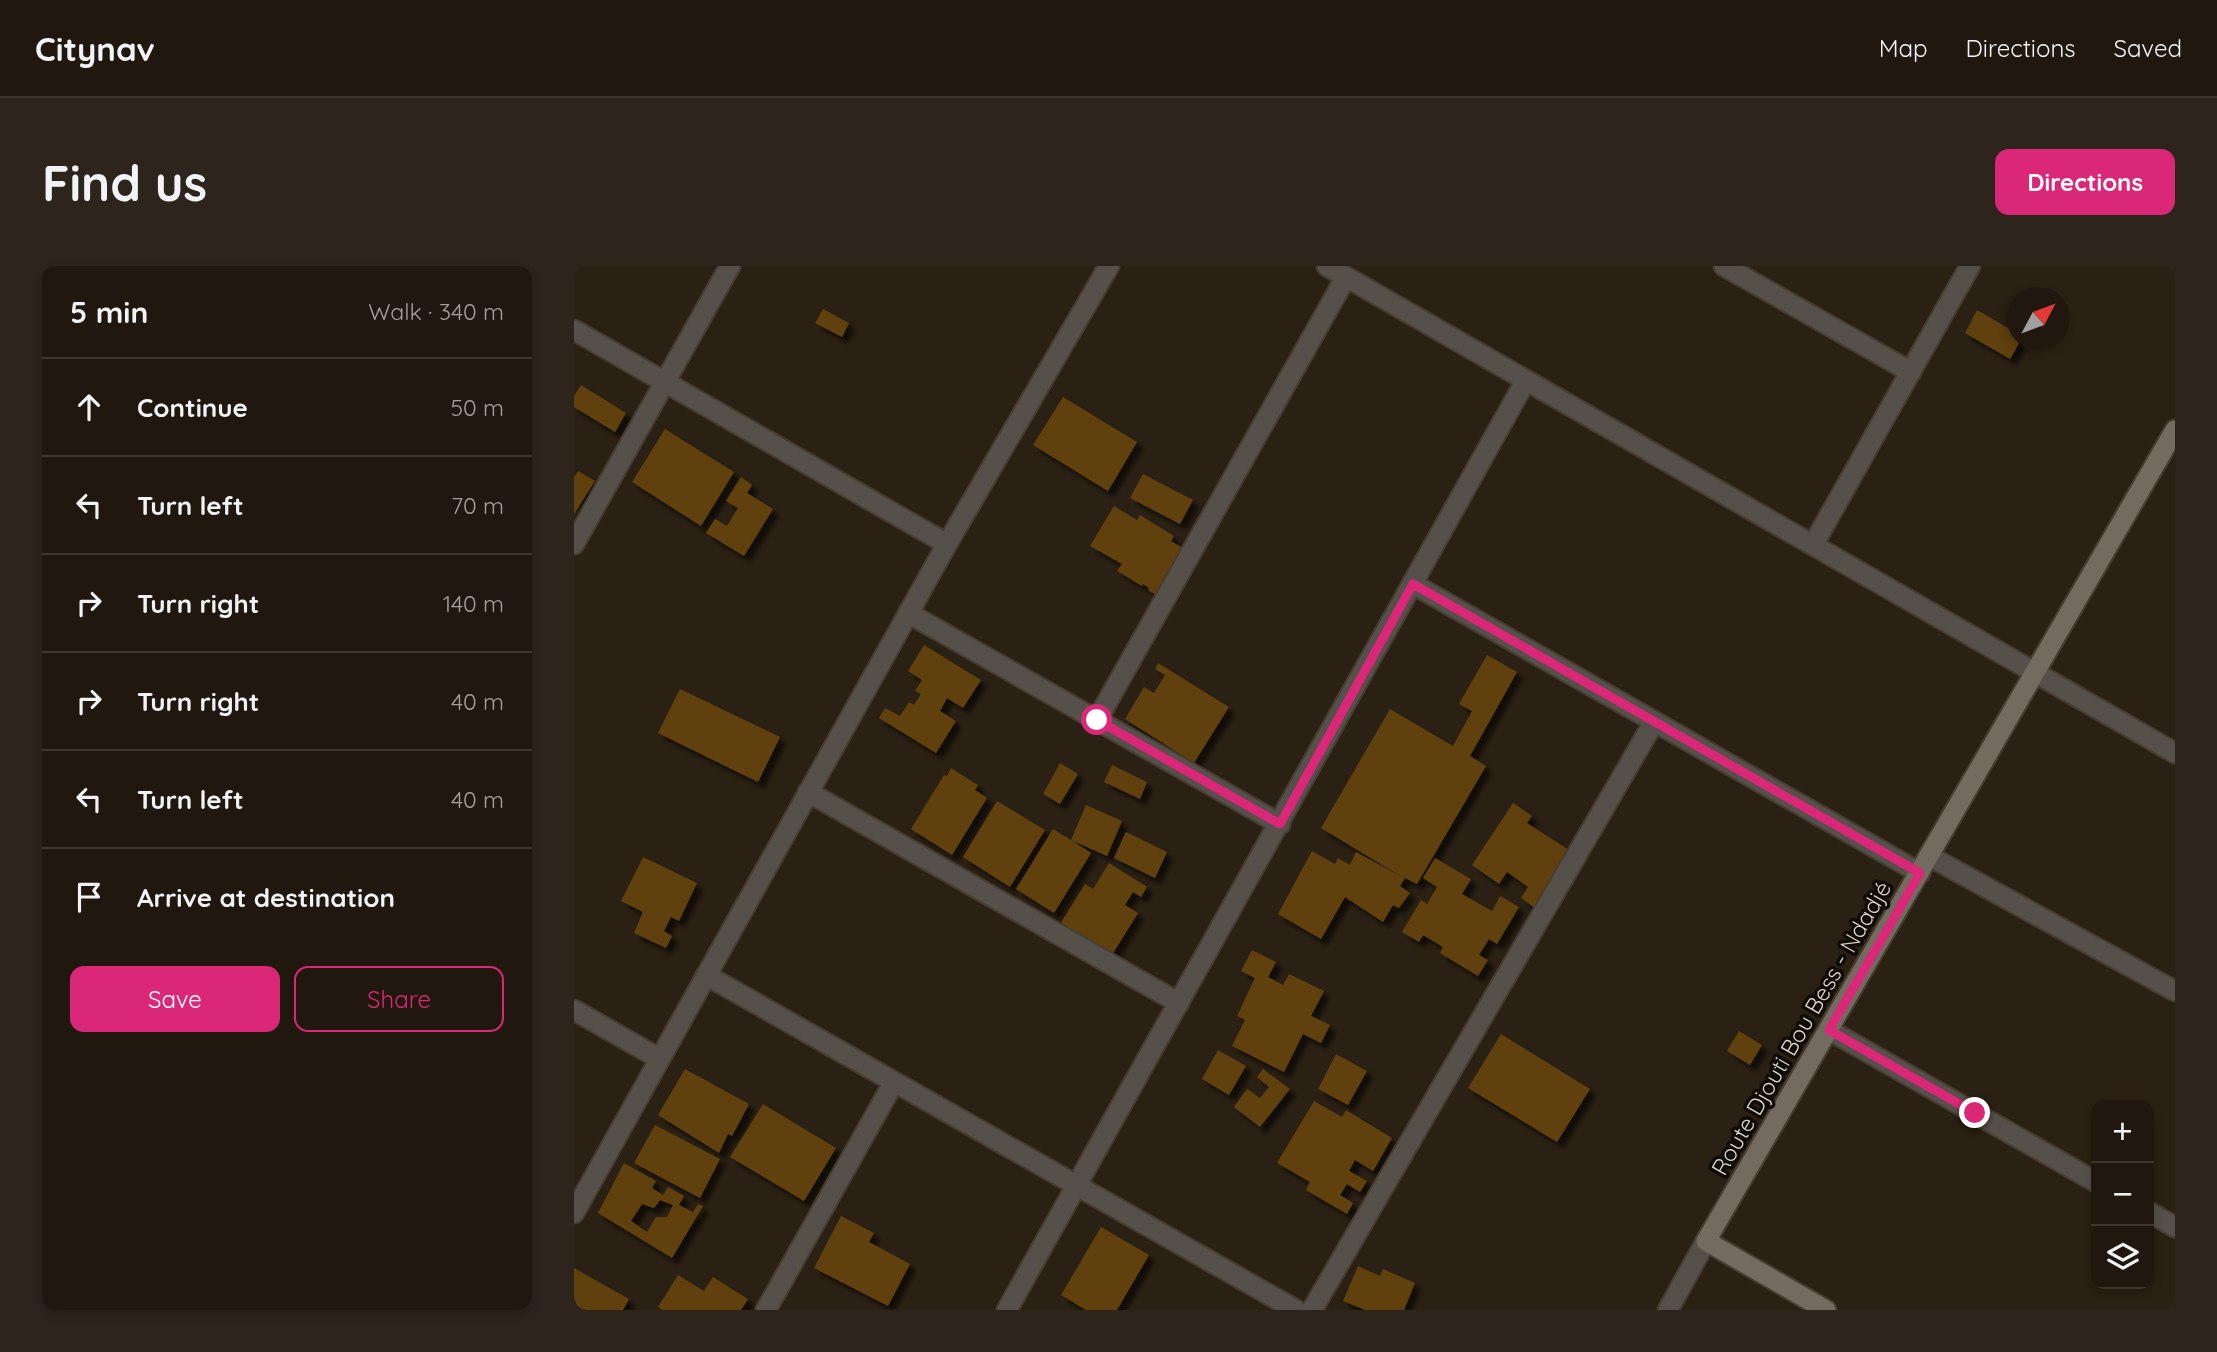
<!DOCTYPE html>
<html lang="en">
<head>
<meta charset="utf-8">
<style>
  :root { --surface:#20180e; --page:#2d251c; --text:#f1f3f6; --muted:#a2a09e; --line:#3d372e; --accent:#db2777 }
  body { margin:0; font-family:Quicksand,sans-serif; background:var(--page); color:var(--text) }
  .controls { position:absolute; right:21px; bottom:21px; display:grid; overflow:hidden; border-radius:14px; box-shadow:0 4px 10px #0003 }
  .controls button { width:63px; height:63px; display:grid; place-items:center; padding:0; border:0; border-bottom:2px solid var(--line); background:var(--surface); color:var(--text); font:35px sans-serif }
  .compass { position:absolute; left:1433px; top:21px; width:63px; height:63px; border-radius:50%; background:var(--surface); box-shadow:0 4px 10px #0003; rotate:49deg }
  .stop { position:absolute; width:21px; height:21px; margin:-16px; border:5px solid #db2777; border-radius:50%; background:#fff }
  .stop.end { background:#db2777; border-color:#fff; box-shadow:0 2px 7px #0008 }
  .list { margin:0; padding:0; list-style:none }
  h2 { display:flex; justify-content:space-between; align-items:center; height:91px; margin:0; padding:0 28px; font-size:30px }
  h2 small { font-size:23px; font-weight:400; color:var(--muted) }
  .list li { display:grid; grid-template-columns:46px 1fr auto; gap:21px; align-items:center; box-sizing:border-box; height:98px; padding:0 28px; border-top:2px solid var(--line) }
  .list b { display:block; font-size:26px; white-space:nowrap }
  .list em { font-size:23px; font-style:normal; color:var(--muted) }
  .actions { display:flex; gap:14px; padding:21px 28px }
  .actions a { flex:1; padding:16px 0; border:2px solid var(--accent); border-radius:14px; text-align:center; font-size:24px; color:var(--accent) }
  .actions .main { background:var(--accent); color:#fff }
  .icon { flex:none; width:38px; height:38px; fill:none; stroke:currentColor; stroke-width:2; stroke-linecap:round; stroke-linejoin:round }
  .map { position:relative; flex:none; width:1601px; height:1044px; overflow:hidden; border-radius:14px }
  header { display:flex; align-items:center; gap:42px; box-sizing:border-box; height:98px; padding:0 35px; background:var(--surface); border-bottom:2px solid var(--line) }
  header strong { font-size:33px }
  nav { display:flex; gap:38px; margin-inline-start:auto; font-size:24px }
  .intro { display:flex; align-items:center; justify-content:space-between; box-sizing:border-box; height:168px; padding:0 42px }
  h1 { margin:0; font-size:49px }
  .button { padding:18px 32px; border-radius:14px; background:var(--accent); color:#fff; font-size:24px; font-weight:700 }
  main { display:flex; gap:42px; padding:0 42px }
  aside { flex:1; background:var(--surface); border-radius:14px; box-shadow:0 4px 10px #0003 }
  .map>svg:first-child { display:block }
  .building { fill:#61400e; fill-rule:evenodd; filter:url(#shadow) }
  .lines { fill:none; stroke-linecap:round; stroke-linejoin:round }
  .minor-casing { stroke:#463d30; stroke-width:23 }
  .tertiary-casing { stroke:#463d30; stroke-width:23 }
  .secondary-casing { stroke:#463d30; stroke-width:23 }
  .minor { stroke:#56504a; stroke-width:19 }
  .tertiary { stroke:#56504a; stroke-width:19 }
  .secondary { stroke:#736a60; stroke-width:19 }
  .route { stroke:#db2777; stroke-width:9 }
  .labels { text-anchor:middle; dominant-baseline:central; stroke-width:7; stroke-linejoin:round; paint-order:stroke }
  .street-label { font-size:23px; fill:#dbd4cb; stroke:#0f0b06 }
</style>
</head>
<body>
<header>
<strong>Citynav</strong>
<nav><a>Map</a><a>Directions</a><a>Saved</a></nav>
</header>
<div class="intro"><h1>Find us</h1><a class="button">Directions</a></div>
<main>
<aside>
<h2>5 min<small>Walk · 340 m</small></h2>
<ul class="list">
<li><svg class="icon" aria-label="ahead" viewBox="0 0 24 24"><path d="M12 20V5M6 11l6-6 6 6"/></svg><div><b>Continue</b></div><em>50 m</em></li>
<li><svg class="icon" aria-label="left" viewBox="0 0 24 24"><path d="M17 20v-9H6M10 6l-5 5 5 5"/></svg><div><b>Turn left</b></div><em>70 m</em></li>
<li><svg class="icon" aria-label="right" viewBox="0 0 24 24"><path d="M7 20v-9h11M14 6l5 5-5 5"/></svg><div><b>Turn right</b></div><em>140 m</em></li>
<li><svg class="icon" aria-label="right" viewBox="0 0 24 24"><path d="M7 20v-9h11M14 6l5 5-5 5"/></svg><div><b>Turn right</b></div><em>40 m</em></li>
<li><svg class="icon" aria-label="left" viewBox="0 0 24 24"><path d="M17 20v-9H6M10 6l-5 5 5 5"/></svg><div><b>Turn left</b></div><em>40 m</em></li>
<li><svg class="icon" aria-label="arrive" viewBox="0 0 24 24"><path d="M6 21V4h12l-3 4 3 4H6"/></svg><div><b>Arrive at destination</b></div></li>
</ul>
<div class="actions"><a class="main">Save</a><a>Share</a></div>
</aside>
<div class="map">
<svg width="1601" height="1044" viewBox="0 0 1601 1044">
  <defs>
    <filter id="shadow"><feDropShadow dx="6" dy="6" stdDeviation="2" flood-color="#0009"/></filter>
  </defs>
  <rect width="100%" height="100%" fill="#2a2013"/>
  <path class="building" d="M249,43L275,57L268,71L241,57Z
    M1403,44L1443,67V74H1447L1436,93L1391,67Z
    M7,119L52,147L41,166L0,141V130Z
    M489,131L563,176L534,225L459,179Z
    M91,163L160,206L127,260L58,216Z
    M4,205L21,215L0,248V211Z
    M569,208L619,234L606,258L556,232Z
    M167,211L178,219L173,227L199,243L170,290L132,267L141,253L153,260L164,242L152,235Z
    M540,240L563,254L566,249L600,270L597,275L610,283L582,329L574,324L575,322L569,318L568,320L543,305L548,298L516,280Z
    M350,379L407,414L389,442L373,432L366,445L382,455L362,487L305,452L311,442L326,450L335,436L340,439L347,428L341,425L348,414L334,405Z
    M913,389L943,406L896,490L912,500L843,618L831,612L826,620L836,627L825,642L819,639L809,656L771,631L747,673L704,648L738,585L761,598L764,592L776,599L782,586L828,611L747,562L816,443L879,480L898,445L885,438Z
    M584,397L655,441L620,497L551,453L570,421L580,427L591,409L581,403Z
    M106,423L206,471L184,516L84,467Z
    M486,497L504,508L486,538L469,528Z
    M538,499L573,516L566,533L530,516Z
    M377,502L404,519L401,524L413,532L378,589L337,563L370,509L373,510Z
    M423,535L471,564L436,621L389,591Z
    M939,537L958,550L953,557L998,586L961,642L947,632L954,621L933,606L925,618L898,599Z
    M512,539L548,555L533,590L497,574L517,587L480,647L442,623L479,563L497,574Z
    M552,566L593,586L581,612L540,592Z
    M69,591L123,617L105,655L97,651L90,665L98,670L92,682L60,667L69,646L47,635Z
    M861,592L897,613L888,628L918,645L926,630L945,641L923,678L915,673L905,689L914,694L904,710L866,687L869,681L849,669L845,676L828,666L847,634L853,638L863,621L849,612Z
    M535,597L573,621L567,631L559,626L551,639L564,647L536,692L485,660L511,618L519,623Z
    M678,684L702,696L694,711L709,719L715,708L750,725L737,750L756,759L747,777L729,768L710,806L658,780L671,754L663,750L681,712L667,705Z
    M1165,765L1188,779L1176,799L1153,785Z
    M927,768L1016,823L983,876L894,822Z
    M644,784L672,800L655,829L628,813Z
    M762,788L793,805L774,839L744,823Z
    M111,803L175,838L158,870L154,868L145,887L84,849Z
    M689,803L716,823L686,861L660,841L673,823L686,832L695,821L683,811Z
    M740,835L768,851L772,844L818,872L799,905L781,894L775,905L793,915L786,926L773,918L766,929L779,937L773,948L732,924L736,916L703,897Z
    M189,838L262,882L230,935L156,891Z
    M81,859L146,893L126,932L60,897Z
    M50,897L82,915L78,922L89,929L94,921L110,930L105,939L119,946L124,938L129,940L98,992L24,947ZM86,934L99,939L93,951H82L73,966L57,955L68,938L80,942Z
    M267,950L300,967L295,976L336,998L314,1040L240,1002Z
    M527,961L575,989L543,1044H512L487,1029Z
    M784,1000L806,1010L809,1003L841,1017L830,1044H791L769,1035Z
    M0,1002L55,1033L49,1044H0Z
    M104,1009L130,1025L139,1011L174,1033L167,1044H89L84,1041Z"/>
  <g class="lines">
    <g class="minor-casing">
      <path id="minor" d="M753,0L1601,487
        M1150,0L1337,106
        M0,64L373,278
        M0,278L156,0
        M1239,279L1396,0
        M839,318L1346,607
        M334,347L706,558
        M523,454L772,11
        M234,526L605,737
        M1355,590L1601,725
        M132,709L722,1044
        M0,744L86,793
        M1255,764L1522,916
        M1575,946L1601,961
        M0,947L373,278L535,0
        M192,1044L320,816
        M433,1044L952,114
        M738,1044L1080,456"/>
    </g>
    <g class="tertiary-casing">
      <path id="tertiary" d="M1094,1044L1132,975"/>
    </g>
    <g class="secondary-casing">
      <path id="secondary" d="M1252,1044L1132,975L1601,164"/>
    </g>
    <use href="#minor" class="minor"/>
    <use href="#tertiary" class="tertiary"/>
    <use href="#secondary" class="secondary"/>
  </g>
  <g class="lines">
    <path class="route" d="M523,454L706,558L839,318L1346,607L1255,764L1401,847"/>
  </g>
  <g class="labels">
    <g class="street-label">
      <text transform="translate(1227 762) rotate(-60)">Route Djouti Bou Bess - Ndadjé</text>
    </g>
  </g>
</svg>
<div class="controls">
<button>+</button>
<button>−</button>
<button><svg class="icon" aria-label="layers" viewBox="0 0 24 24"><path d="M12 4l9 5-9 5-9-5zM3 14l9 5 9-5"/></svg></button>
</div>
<svg class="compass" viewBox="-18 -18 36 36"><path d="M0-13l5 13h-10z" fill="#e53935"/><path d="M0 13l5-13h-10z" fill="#a2a09e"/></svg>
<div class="stop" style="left:523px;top:454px"></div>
<div class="stop end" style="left:1401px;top:847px"></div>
</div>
</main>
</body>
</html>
